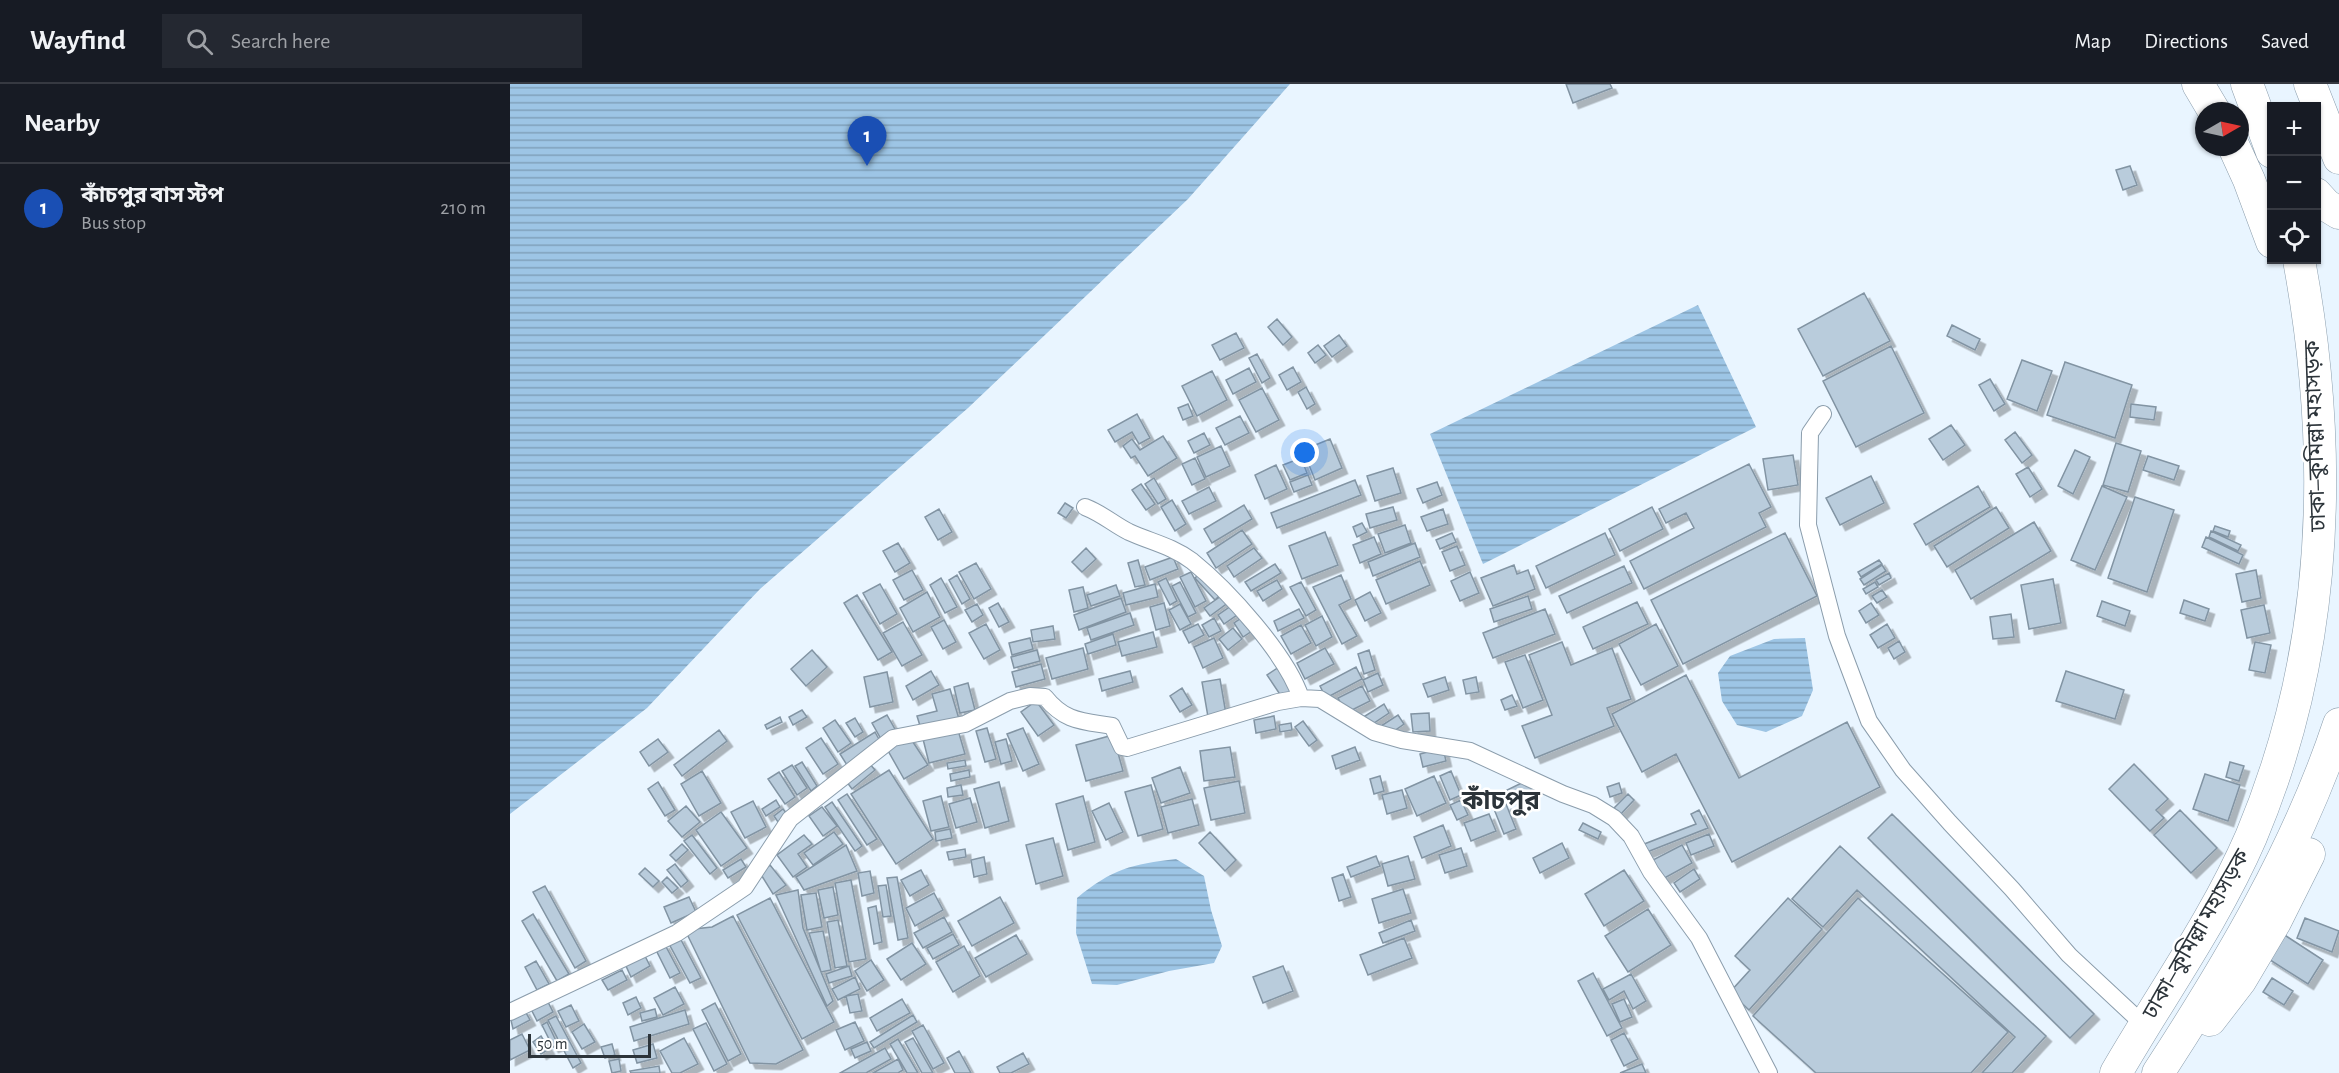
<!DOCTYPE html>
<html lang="en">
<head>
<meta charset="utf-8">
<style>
  :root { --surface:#171b24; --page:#242831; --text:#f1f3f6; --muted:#9ea1a6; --line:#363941; --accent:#ea580c }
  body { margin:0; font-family:"Alegreya Sans","Noto Sans Bengali",sans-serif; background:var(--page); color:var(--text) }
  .controls { position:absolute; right:18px; top:18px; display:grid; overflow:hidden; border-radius:0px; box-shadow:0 2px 4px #0004 }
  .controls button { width:54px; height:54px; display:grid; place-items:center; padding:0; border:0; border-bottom:2px solid var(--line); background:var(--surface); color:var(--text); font:30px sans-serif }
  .compass { position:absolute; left:1685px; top:18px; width:54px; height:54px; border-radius:50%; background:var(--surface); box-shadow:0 2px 4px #0004; rotate:81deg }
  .scale { position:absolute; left:18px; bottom:15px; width:123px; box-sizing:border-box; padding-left:6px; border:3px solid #2c343a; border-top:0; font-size:16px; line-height:21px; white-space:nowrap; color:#2c343a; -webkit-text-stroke:4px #fff; paint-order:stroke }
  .you { position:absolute; left:795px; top:369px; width:21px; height:21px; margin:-15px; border:4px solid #fff; border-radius:50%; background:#1a73e8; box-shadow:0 0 0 9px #1a73e833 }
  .badge { display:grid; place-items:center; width:39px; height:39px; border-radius:50%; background:var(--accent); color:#fff; font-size:20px; font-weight:700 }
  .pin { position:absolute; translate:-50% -50px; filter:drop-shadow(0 2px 3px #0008) }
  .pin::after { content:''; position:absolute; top:32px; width:21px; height:18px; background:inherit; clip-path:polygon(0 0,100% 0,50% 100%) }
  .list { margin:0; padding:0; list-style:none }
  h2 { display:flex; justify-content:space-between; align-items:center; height:78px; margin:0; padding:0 24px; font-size:26px }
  h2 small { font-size:20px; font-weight:400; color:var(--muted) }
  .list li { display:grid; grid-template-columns:39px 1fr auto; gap:18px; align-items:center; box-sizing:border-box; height:90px; padding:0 24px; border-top:2px solid var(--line) }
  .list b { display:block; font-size:22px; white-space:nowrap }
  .list p { margin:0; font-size:20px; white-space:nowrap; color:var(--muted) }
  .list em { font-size:20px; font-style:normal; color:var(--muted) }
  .icon { flex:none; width:33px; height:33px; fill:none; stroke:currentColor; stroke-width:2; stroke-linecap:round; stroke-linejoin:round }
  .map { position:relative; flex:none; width:1829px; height:989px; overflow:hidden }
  header { display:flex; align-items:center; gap:36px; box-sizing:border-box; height:84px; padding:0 30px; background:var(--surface); border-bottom:2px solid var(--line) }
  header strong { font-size:28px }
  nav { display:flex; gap:33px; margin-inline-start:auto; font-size:21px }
  .search { width:420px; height:54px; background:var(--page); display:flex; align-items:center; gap:15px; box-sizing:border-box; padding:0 21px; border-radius:0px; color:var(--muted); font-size:22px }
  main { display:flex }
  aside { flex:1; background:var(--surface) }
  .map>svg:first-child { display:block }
  .water { fill:url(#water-rules) }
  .building { fill:#b9ccdc; stroke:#8294a3; stroke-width:1.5; filter:url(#shadow) }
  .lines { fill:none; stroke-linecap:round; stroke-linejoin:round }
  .street-casing { stroke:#8b9dac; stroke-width:18 }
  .highway-casing { stroke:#8b9dac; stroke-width:33 }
  .street { stroke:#fff; stroke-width:16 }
  .highway { stroke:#fff; stroke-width:32 }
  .labels { text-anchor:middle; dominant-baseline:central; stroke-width:5; stroke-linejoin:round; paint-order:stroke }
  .street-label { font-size:22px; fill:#2c343a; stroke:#fff }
  .quarter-label { font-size:26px; font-weight:bold; fill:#2c343a; stroke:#fff }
</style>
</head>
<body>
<header>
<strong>Wayfind</strong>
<div class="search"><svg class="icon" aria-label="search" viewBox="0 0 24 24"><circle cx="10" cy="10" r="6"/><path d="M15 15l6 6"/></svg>Search here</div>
<nav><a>Map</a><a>Directions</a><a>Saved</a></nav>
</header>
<main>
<aside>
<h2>Nearby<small></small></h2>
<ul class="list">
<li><span class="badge" style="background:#1a4fb4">1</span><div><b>কাঁচপুর বাস স্টপ</b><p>Bus stop</p></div><em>210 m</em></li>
</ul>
</aside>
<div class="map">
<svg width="1829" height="989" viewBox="0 0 1829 989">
  <defs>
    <pattern id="water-rules" width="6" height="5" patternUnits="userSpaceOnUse" patternTransform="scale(1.5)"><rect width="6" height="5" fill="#9dc5e5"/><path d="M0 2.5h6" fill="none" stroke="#80a1bb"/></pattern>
    <filter id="shadow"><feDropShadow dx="5.5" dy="5.5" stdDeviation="0" flood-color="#0004"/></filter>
  </defs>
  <rect width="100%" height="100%" fill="#e9f5ff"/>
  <path class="water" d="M0,0H780L678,115L458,324L250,505L137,624L0,730Z
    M1188,221L1246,343L973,480L920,350Z
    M1295,554L1303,606L1292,632L1256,648L1227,641L1212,617L1208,589L1220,572L1264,555Z
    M666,775L694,792L701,826L712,862L704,879L659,887L607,901L582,900L566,849L567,814C602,785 622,780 666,775Z"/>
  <path class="building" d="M1056,0H1100L1102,4L1063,19Z
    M1620,82L1627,101L1613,106L1606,86Z
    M1354,209L1380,257L1313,292L1288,245Z
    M767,235L782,253L773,261L758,243Z
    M1442,241L1470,255L1465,266L1437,252Z
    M726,249L734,264L710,276L702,261Z
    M829,251L837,262L822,273L814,262Z
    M808,261L816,271L805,279L798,269Z
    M1381,262L1414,329L1346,363L1313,297Z
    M747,270L760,294L752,299L739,274Z
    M1512,276L1542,287L1527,327L1497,315Z
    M1555,278L1622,301L1605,354L1537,331Z
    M783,283L791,298L777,306L769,291Z
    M739,284L746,298L723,310L716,296Z
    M702,287L717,316L687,332L672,302Z
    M1480,295L1495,320L1484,327L1469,301Z
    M796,303L805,320L797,325L788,308Z
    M752,304L769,336L746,348L729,316Z
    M678,320L683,332L673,336L668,324Z
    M1621,320L1646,323L1644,336L1620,333Z
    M627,330L640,354L629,360L622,348L605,358L598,346Z
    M730,332L739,349L715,361L706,344Z
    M1441,341L1455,361L1433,376L1419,355Z
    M1505,348L1522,371L1512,379L1495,356Z
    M694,349L700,361L684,369L678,357Z
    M653,352L667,374L638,392L625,372L621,374L613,362L622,355L630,366Z
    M820,355L832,384L805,396L793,366Z
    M1606,359L1631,367L1618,408L1593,401Z
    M711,362L720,382L696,393L687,373Z
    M1565,366L1580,373L1563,410L1548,402Z
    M1283,371L1288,401L1258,406L1253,375Z
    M1638,372L1669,382L1664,396L1633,386Z
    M685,374L695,395L682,401L672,380Z
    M791,374L797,389L780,396L773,381Z
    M1239,380L1261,423L1249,429L1256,443L1134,505L1120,477L1184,444L1176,429L1156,439L1149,425Z
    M766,381L777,405L755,415L745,391Z
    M1518,383L1532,405L1520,413L1506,390Z
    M883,384L891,409L865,417L857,392Z
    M798,391L802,401L784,408L780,398Z
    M1361,392L1374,419L1330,441L1316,414Z
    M644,394L656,415L648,420L635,400Z
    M845,396L851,411L767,444L761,429Z
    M927,398L932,411L913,419L907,405Z
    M631,400L645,420L636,426L622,406Z
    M1468,402L1480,423L1416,461L1404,440Z
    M1592,402L1617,413L1585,486L1561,476Z
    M699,403L706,417L679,430L672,417Z
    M1625,413L1664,426L1637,508L1598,494Z
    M662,416L676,440L665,447L651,423Z
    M555,419L563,424L556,434L548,429Z
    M734,421L742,435L702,459L694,445Z
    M883,423L887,436L860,444L856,430Z
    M1142,423L1153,445L1110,467L1099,445Z
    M1486,423L1499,444L1437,483L1424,462Z
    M429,425L442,448L428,456L415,433Z
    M933,425L938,440L917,447L911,433Z
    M1524,438L1541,467L1461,515L1445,486Z
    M852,439L857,448L847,453L843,443Z
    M895,441L901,459L875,469L868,450Z
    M1705,442L1720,447L1718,453L1703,447Z
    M732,446L742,460L706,484L697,469Z
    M1701,447L1731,461L1728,467L1699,453Z
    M815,448L828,481L792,495L779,462Z
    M942,449L946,458L930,465L926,456Z
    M1095,449L1105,471L1036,504L1026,482Z
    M1275,449L1307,512L1173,580L1141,516Z
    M864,453L871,470L850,479L843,461Z
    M1696,453L1733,471L1729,480L1692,463Z
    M388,459L400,479L385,488L373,467Z
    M905,459L910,473L863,492L858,478Z
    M947,462L955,481L940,487L932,468Z
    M576,464L586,475L572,488L562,478Z
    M744,464L752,474L724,493L717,482Z
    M663,473L668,485L640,496L635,483Z
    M628,476L635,501L625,503L618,479Z
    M1369,476L1372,480L1351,493L1348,488Z
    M910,477L920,501L876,520L866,496Z
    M466,479L481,505L464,515L449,488Z
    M765,480L771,489L741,507L735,498Z
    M1004,481L1007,490L1018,486L1025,505L983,522L971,494Z
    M1372,481L1376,487L1354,501L1350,495Z
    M1114,482L1122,499L1057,529L1049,512Z
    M402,486L413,506L394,516L383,496Z
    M1746,486L1751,514L1732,518L1726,490Z
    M681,488L696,517L685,523L670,493Z
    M691,488L711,510L705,516L685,494Z
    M960,488L969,509L950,517L941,497Z
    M1379,489L1381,494L1369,501L1366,496Z
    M447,491L460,515L452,520L439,496Z
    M831,491L841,515L829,521L847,552L832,560L803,503Z
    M431,494L447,523L435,529L420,501Z
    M656,494L667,517L660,521L648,498Z
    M1543,495L1551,539L1519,545L1511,501Z
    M767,496L772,505L753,517L747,507Z
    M670,498L686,529L678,533L662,502Z
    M791,498L806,526L796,532L780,503Z
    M1365,498L1368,503L1356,510L1353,505Z
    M370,500L387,530L370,540L353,509Z
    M645,500L648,513L616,521L613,509Z
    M606,501L610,512L581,522L577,511Z
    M573,503L578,524L564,528L559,506Z
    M1372,506L1377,513L1367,519L1362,512Z
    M417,508L430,533L403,548L390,524Z
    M860,508L871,529L855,537L845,516Z
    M714,510L719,518L700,532L694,524Z
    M347,511L382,568L368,576L334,519Z
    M1018,512L1022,525L984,538L980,525Z
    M611,514L616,528L569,546L564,531Z
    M1674,516L1699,525L1695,537L1670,529Z
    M1592,517L1620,527L1615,542L1587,532Z
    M1127,518L1138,540L1083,565L1073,543Z
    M488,519L499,538L489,543L479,524Z
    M654,519L660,542L646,546L640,523Z
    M1361,519L1369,531L1356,539L1349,527Z
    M467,520L473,531L462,538L455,526Z
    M670,520L681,540L670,546L659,526Z
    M1754,521L1760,549L1737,554L1731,526Z
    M721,522L727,531L714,540L708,531Z
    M789,525L794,534L768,547L764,537Z
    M1035,525L1045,550L983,574L973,549Z
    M620,529L624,541L581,556L577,544Z
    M1501,530L1504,553L1483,555L1480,533Z
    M812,532L822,553L806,562L795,541Z
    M733,533L742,547L733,553L724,539Z
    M704,534L711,547L699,553L692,541Z
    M434,536L446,558L433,565L421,543Z
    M393,538L412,571L392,582L373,549Z
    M476,540L490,566L474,575L459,549Z
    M688,540L694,551L679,559L673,547Z
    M1146,540L1168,582L1131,601L1109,560Z
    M1377,540L1385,554L1368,564L1360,551Z
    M791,541L801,559L781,570L771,552Z
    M543,542L545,555L523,558L521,546Z
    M723,544L732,555L718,566L709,555Z
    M643,548L647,563L612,572L608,558Z
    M603,550L606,561L578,570L575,560Z
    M520,554L523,565L502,571L499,559Z
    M704,554L713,574L693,584L684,563Z
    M1389,557L1395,568L1384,575L1378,564Z
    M1052,558L1061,581L1102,564L1121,615L1097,624L1104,642L1025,674L1012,642L1042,631L1019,571Z
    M1745,558L1761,561L1755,589L1739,586Z
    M573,564L578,585L542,595L536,574Z
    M815,564L824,580L795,595L787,579Z
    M302,566L317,583L296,602L281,585Z
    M527,566L530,577L504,584L501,573Z
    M859,566L865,586L854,590L848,570Z
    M1015,571L1033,616L1013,624L995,578Z
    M531,580L535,595L506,603L502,588Z
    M769,583L785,607L773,615L757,591Z
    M846,583L852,595L816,614L810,602Z
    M421,587L429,601L403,616L396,602Z
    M620,587L623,598L592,607L589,595Z
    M1556,587L1614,606L1605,635L1546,617Z
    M377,588L383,618L360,623L354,593Z
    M868,589L873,601L858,608L853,596Z
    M1176,591L1229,694L1337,638L1370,703L1222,778L1166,670L1132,688L1102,630Z
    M935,593L939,606L918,613L913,600Z
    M966,593L969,608L956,610L953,596Z
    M710,595L716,630L698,633L692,598Z
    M458,599L465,626L450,629L444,603Z
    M852,602L860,617L836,629L828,614Z
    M672,604L682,621L670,628L660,612Z
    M440,605L449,635L411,645L407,632L427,627L422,610Z
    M1002,611L1007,622L995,626L991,616Z
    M526,617L544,641L528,652L511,628Z
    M874,620L879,629L861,641L855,632Z
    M292,626L297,633L283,641L279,633Z
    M919,629L920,647L903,648L901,630Z
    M377,631L386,647L371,655L362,639Z
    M888,631L894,640L877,652L871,642Z
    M764,632L766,645L746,649L744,636Z
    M270,633L272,638L257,645L255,641Z
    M345,634L353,648L345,653L336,639Z
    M325,636L341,659L328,668L313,644Z
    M793,637L807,656L799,662L785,643Z
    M781,639L782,646L770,648L769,641Z
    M477,644L486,675L475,678L466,647Z
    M513,644L529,680L513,687L497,650Z
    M209,646L217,657L172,692L164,681Z
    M448,646L455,670L419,679L413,655Z
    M365,648L371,659L337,681L330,670Z
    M603,651L613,687L576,697L566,661Z
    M399,652L418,681L394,695L377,665Z
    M311,654L328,680L313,690L296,664Z
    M148,655L158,668L139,682L130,668Z
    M496,655L502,677L491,680L485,658Z
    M720,663L725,693L694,697L690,667Z
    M845,663L850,676L826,685L822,672Z
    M933,664L936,677L913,683L910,670Z
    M455,676L456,682L438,685L437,679Z
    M292,678L307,702L301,707L285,682Z
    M1720,678L1734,682L1729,697L1716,693Z
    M359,679L365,686L342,705L336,697Z
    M1624,680L1658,715L1646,726L1654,734L1640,747L1599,705Z
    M282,681L297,704L287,711L272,687Z
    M670,683L680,709L651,719L642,694Z
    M379,686L423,755L386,780L341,710Z
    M459,686L460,693L441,697L440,690Z
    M192,687L211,719L189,732L171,700Z
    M941,687L951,711L940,716L930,692Z
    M269,688L285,713L275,720L258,695Z
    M1695,690L1730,701L1718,737L1683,725Z
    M870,692L874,707L864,710L860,695Z
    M924,692L936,719L907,732L895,705Z
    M1018,696L1023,705L1002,716L997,706Z
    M729,697L735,729L701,736L694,704Z
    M148,698L165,726L155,732L138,705Z
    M489,698L499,737L475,744L464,705Z
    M1109,699L1112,709L1100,713L1097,703Z
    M451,701L453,711L438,713L437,704Z
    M641,701L653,745L628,752L615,708Z
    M892,706L897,724L877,730L872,711Z
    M337,710L367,755L357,761L328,716Z
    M1118,710L1124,716L1110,731L1104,724Z
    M431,712L439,743L421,747L413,717Z
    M573,712L585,758L558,766L546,720Z
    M460,714L467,738L446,744L439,720Z
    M682,715L689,741L658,749L651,723Z
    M266,716L270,723L256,732L252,725Z
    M951,716L958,731L947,736L940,721Z
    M243,717L256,743L235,754L221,728Z
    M322,718L352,762L345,767L315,723Z
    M599,719L613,748L596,756L582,727Z
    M996,720L1006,745L994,750L984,725Z
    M176,722L190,738L172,753L158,737Z
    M312,723L327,742L313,752L299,732Z
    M273,725L278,731L268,738L264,732Z
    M1189,726L1198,744L1132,770L1129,762L1186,740L1181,730Z
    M1670,726L1707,764L1681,789L1644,751Z
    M211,728L237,764L211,782L186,746Z
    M979,730L986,747L961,757L954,739Z
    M1382,730L1584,930L1560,954L1358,754Z
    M1073,739L1091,748L1088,755L1069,746Z
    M933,741L941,762L912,774L904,753Z
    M440,745L442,754L426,757L425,748Z
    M324,748L333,760L303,781L294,769Z
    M700,748L726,776L715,787L689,759Z
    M1199,750L1204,762L1181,771L1176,759Z
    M182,751L207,784L200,790L174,757Z
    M294,751L302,760L288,770L297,783L283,793L267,771Z
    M543,754L553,792L526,800L516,761Z
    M1052,759L1059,774L1030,789L1023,774Z
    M172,760L178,766L166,777L160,771Z
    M336,761L347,787L294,806L286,793Z
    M1172,761L1182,779L1149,797L1139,778Z
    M1330,762L1536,952L1502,989H1472L1505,953L1347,806L1313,843L1282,815Z
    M951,764L957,782L935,789L929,771Z
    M455,765L456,773L439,776L437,768Z
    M866,772L870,782L841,793L837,783Z
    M898,772L905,795L878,802L872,780Z
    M474,773L477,790L464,793L461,776Z
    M231,775L236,783L218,794L213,786Z
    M165,780L178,797L171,803L157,786Z
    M260,781L276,801L263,810L250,789Z
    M135,784L149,797L143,803L129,790Z
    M1184,785L1190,795L1170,808L1164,799Z
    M411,786L419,801L400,812L391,796Z
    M1114,786L1134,817L1094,842L1075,810Z
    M360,787L364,809L352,812L348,789Z
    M833,790L841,813L829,817L822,794Z
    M157,793L168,804L162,809L152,798Z
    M387,793L398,854L388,856L377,794Z
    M341,796L356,875L339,878L325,799Z
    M376,801L381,832L373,833L368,802Z
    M35,802L76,877L65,884L23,808Z
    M323,803L328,831L314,834L308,806Z
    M893,805L901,829L869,839L862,815Z
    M288,806L293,844L323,917L317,922L266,811Z
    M306,809L312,843L297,846L291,811Z
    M424,809L433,826L405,842L396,824Z
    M179,813L186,828L161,839L154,823Z
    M490,813L504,839L462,862L448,837Z
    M260,814L324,938L292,955L227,831Z
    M1278,814L1312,845L1239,926L1220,908L1240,886L1225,872Z
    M1348,814L1498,948L1461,989H1306L1243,932Z
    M366,822L372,858L364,860L358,824Z
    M1138,825L1161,861L1118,888L1095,852Z
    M23,830L59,890L47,897L12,837Z
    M223,832L293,966L266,980L240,979L175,846L202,843Z
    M434,833L442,848L413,864L404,849Z
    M1795,834L1829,847L1822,868L1787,854Z
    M328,836L337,882L325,884L317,838Z
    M901,836L905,847L873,859L869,849Z
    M313,847L321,886L311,888L299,849Z
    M443,850L449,861L423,875L417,864Z
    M1773,850L1813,876L1798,900L1757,874Z
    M506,851L517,870L476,893L465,874Z
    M169,852L191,894L180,899L158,858Z
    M894,854L902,874L858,891L850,871Z
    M154,859L170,889L160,894L145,864Z
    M402,859L416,880L391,896L377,875Z
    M454,862L470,892L443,908L426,878Z
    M135,872L140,882L121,893L116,882Z
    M361,876L374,896L357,907L345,887Z
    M26,877L39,900L27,906L15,883Z
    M339,882L342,892L319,899L316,890Z
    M773,882L783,907L753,919L743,893Z
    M112,886L117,896L98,906L92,896Z
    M1083,889L1112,944L1097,952L1068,897Z
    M1121,890L1136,917L1123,925L1114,907L1099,916L1093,905Z
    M345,893L350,905L328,916L322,905Z
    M1762,894L1783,907L1774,921L1753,908Z
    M165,903L174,920L153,931L144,914Z
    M348,910L352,927L340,929L336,912Z
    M126,913L131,924L118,931L113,919Z
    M392,915L400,929L367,947L360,934Z
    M1114,915L1122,933L1110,938L1102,920Z
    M37,916L43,928L27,937L21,925Z
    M205,919L231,970L218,977L192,926Z
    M61,921L69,937L56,943L48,927Z
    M14,925L20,936L3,945L0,932Z
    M145,925L147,933L132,937L130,929Z
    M175,926L179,940L124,957L120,943Z
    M403,931L407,938L364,964L360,958Z
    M46,932L71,979L63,984L38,936Z
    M37,938L48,961L43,963L32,941Z
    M345,938L354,957L335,966L326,946Z
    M196,939L217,980L204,987L183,945Z
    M74,940L85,958L72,965L62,948Z
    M413,941L434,979L423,985L402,947Z
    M1114,949L1128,975L1114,982L1101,956Z
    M12,950L20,966L0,976V956Z
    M31,952L39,965L31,970L23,958Z
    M174,954L188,980L170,989H162L150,967Z
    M403,954L423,989H412L395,958Z
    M388,955L408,989H397L380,960Z
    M357,958L361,967L345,974L341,965Z
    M102,960L105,971L95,974L91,963Z
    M143,960L147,974L127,979L123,966Z
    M375,964L381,975L356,989H330Z
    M449,967L461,989H445L437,974Z
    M513,969L519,980L501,989H490L487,983Z
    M109,975L111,987L102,989L99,977Z
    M388,975L393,986L388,989H363Z
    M1132,980L1136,989H1110Z
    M149,982L150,989H121L120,987Z"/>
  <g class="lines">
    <g class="street-casing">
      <path id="street" d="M1313,330L1300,349L1298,441L1327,552L1359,637L1393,686L1440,739L1502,805L1559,871L1634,941
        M575,423C593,430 603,440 619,448C641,458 662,462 682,477C718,506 777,571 791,614
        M0,928L167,849L235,803L280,735L383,654L455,640L500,617L520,612L535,613C555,638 572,637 602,642L612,663L617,664L768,618L791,614L810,615L864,648L892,656L960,667L1053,710L1083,721L1104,734L1121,752L1141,788L1189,854L1259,989"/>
    </g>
    <g class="highway-casing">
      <path id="highway" d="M1688,0L1704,27
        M1737,0L1762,68
        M1800,0L1829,74
        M1724,63L1739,96L1762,158
        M1806,110L1816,121L1829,129
        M1700,936L1730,897L1765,838L1799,770
        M1606,989C1651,911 1705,836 1741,753C1819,568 1825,371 1789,176
        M1648,989C1719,880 1788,764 1829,640"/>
    </g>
    <use href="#street" class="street"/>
    <use href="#highway" class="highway"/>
  </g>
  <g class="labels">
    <g class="street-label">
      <text transform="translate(1805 352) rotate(-92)">ঢাকা–কুমিল্লা মহাসড়ক</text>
      <text transform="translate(1686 850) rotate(-60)">ঢাকা–কুমিল্লা মহাসড়ক</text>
    </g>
    <g class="quarter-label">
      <text x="991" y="717">কাঁচপুর</text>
    </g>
  </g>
</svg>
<div class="controls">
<button>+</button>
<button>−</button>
<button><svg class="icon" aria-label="locate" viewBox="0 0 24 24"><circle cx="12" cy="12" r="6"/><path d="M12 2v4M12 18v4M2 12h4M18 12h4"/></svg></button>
</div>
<svg class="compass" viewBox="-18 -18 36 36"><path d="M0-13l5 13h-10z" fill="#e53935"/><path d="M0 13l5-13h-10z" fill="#9ea1a6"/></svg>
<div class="scale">50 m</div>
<div class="you"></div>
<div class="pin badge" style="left:357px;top:82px;background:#1a4fb4">1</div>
</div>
</main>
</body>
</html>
